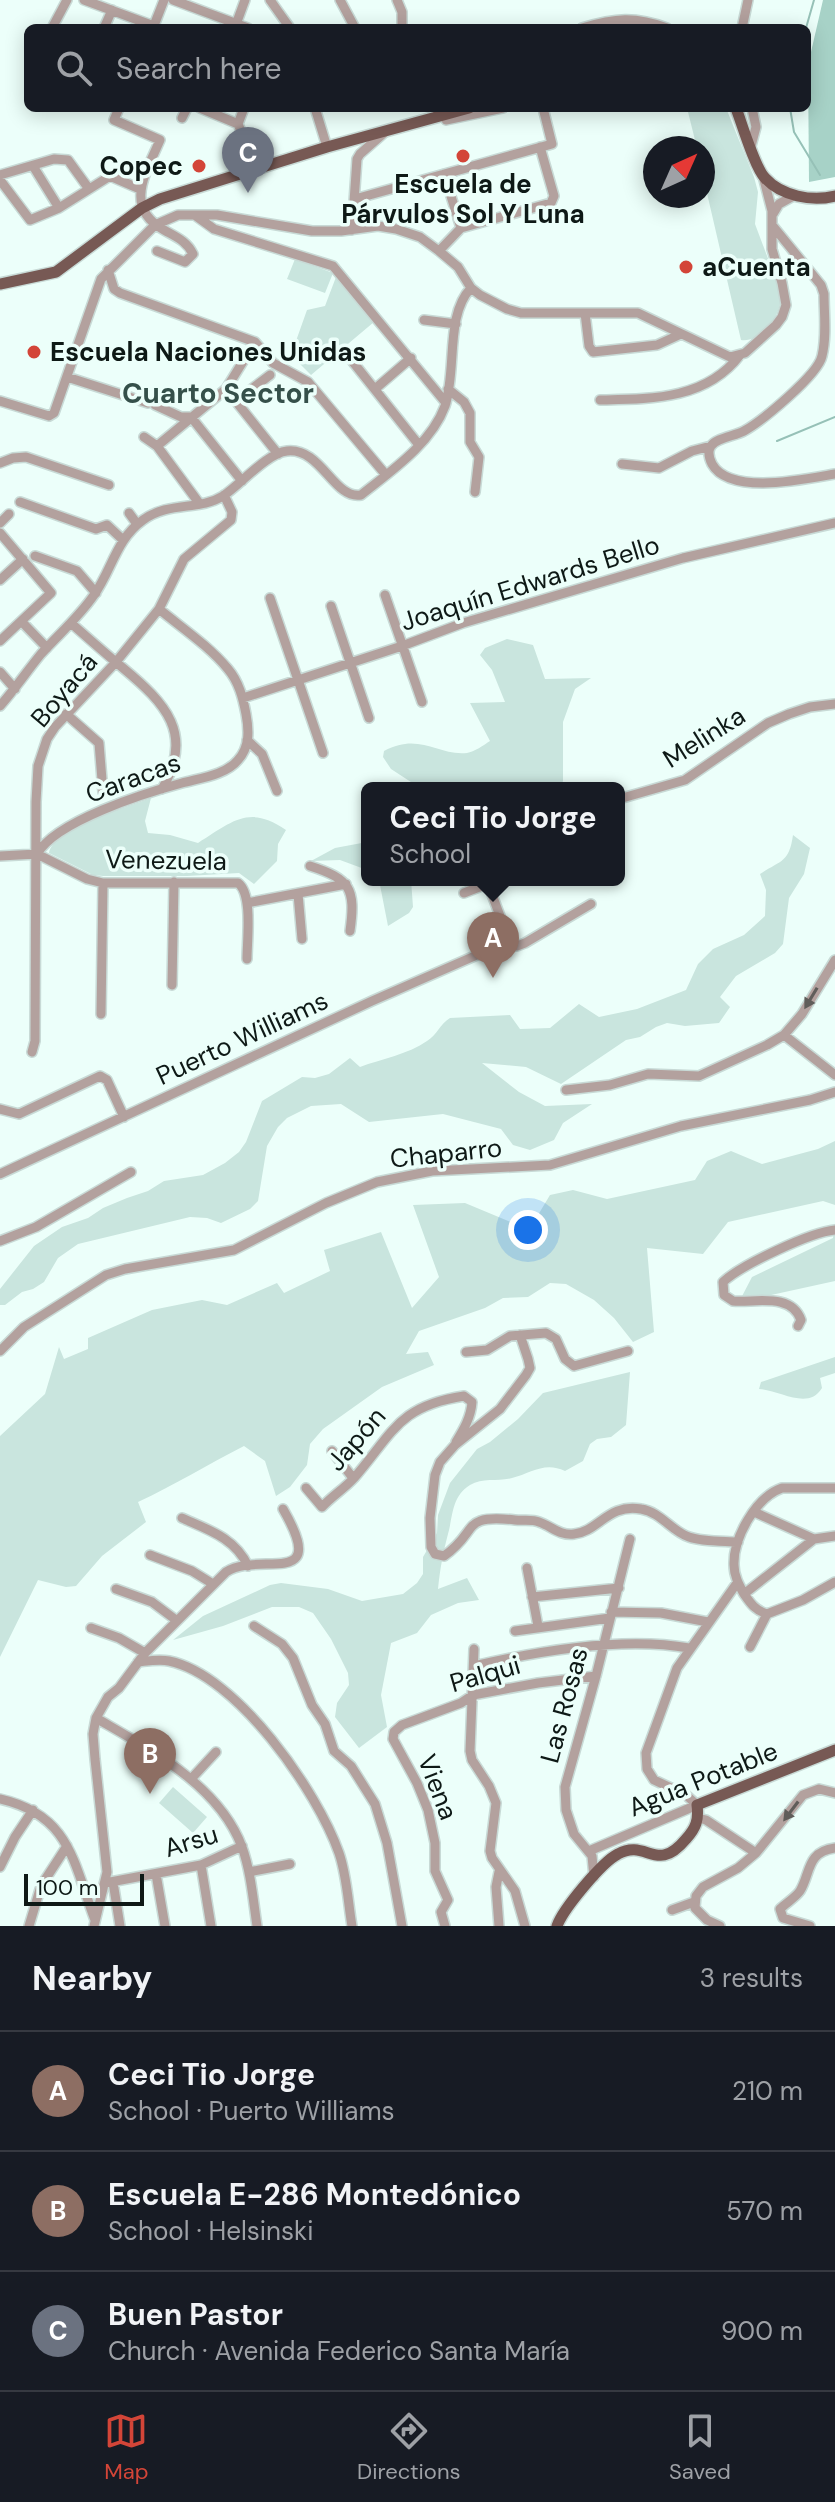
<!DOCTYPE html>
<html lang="en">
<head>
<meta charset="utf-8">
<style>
  :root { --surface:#171b24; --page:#20242c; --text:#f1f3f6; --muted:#9ea1a6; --line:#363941; --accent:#d34538 }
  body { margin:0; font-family:"DM Sans",sans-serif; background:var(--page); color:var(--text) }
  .compass { position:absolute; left:643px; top:136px; width:72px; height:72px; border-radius:50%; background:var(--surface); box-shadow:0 4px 20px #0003; rotate:45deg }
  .scale { position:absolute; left:24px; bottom:20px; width:120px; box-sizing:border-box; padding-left:8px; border:4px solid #0e1916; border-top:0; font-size:22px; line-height:28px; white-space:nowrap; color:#0e1916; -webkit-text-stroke:6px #ecfffa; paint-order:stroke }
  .you { position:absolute; left:528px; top:1230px; width:28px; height:28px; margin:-20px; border:6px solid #fff; border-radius:50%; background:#1a73e8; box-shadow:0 0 0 12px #1a73e833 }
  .badge { display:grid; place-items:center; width:52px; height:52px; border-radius:50%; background:var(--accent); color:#fff; font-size:26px; font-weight:700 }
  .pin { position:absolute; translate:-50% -66px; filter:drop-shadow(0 2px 4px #0008) }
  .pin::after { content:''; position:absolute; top:42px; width:28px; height:24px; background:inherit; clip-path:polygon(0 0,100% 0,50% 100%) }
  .popup { position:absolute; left:361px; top:782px; width:264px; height:104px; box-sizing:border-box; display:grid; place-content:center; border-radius:12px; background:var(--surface); filter:drop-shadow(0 2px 6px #0005); font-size:26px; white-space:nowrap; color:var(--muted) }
  .popup b { font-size:30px; color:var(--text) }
  .popup::after { content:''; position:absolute; left:50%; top:100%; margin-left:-16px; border:16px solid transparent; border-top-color:var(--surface) }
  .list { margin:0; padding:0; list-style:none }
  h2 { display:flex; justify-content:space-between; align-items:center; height:104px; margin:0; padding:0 32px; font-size:34px }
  h2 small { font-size:26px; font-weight:400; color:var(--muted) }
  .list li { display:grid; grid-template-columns:52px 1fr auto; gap:24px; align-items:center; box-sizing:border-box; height:120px; padding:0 32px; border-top:2px solid var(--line) }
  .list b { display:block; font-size:30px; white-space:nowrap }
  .list p { margin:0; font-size:26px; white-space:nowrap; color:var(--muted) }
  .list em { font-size:26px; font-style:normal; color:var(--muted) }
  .icon { flex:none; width:44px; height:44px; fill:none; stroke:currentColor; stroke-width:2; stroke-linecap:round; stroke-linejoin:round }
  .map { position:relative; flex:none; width:835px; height:1926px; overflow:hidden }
  .search { position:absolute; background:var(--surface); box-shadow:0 4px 20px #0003; left:24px; right:24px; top:24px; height:88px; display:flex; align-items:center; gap:20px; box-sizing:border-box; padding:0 28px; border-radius:12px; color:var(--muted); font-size:30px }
  .sheet { height:464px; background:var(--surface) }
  nav { display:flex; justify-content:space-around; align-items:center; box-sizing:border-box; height:112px; border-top:2px solid var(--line); background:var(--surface); font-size:22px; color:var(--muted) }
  nav a { display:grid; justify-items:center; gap:4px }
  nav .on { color:var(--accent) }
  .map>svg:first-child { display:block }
  .green { fill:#c9e5de }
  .forest { fill:#a7d2c7 }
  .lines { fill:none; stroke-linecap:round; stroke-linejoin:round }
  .stream { stroke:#96c1b7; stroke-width:2 }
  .minor-casing { stroke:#c8dad6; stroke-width:12 }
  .major-casing { stroke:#c8dad6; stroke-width:14 }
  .minor { stroke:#b3a19e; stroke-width:9 }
  .major { stroke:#775954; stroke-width:11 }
  .oneway { fill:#605d5a }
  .poi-dot { fill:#d34538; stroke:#ecfffa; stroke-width:3 }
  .labels { text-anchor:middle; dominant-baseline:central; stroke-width:7; stroke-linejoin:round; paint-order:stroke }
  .poi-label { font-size:26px; font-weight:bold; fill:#0e1916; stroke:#ecfffa; text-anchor:start }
  .street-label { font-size:26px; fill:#0e1916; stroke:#ecfffa }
  .neighbourhood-label { font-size:28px; font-weight:bold; fill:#35504a; stroke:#ecfffa }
</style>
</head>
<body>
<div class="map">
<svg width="835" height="1926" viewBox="0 0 835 1926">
  <rect width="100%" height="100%" fill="#ecfffa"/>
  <path class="green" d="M687,108H726L754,177L758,192L755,224L781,293C783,313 763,343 741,340L703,176V148H697Z
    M295,259L333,273L325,293L287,279Z
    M336,277L374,322L311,375L291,355L307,310L325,306Z
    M507,639L533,645L545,679L591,678L575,689L563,722V781L560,788H413L414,784L391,769L383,757L384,751C420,732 437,756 467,753C474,752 484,745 490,741L470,703L505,702L492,670L480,655L485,648Z
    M151,798L145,821L148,833L170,835L198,843C232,822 249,804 286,830L278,844L277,861L254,884L239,873L187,876H103L93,875L49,853C54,828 128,807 151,798Z
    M793,835L810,848L804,874L789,898L783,944L775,953L736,976L720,997L730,1007L719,1023L685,1026L667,1023L656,1027L640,1037L626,1040L561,1084L526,1067L482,1063L519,1092L545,1106L592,1104L563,1123L554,1140L530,1150L513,1145L501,1129L443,1114L369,1122L341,1104L311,1106L287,1118L278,1127L267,1146L258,1201L250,1209L221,1223L207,1218L190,1217L78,1244L58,1258L44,1282L33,1289L22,1292L5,1305H0V1289L34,1246L62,1227L88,1218L103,1208L127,1198L148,1191L164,1181L203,1175L225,1163L239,1152L246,1142L262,1101L302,1077L315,1078L329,1074L350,1058L360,1067C381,1059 409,1054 427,1041C437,1035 440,1024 450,1018L510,1015L520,1029L550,1028L579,1004L599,1017L637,1009L686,990L698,964L713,949L744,935L765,916L766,890L760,874C781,860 789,863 793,835Z
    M367,842V870L340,860L311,861L335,848Z
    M379,880H411L413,907L409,913L388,926Z
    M835,1141V1205L823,1201L728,1222L703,1254L647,1248L654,1332L633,1342L614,1318L594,1300L566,1284L550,1283L528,1297L503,1298L485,1308L419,1331L406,1354L428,1352L434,1365L382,1387L323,1429L310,1444L307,1465L290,1487L276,1496L265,1461L244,1446C208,1464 175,1485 138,1502L146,1522L102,1556L76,1586L66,1587L38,1580L0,1657V1436L45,1394L59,1347L64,1359L88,1349V1338L152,1310L202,1300L227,1305L277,1283L284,1293L330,1271L324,1250L381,1232L412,1308L439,1277L413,1205L465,1203L525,1228L538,1215L550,1195L573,1190L607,1199L695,1180L707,1161L731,1151L762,1164L818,1149Z
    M835,1223V1281L739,1302L752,1277L833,1238Z
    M835,1357V1373L820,1378L822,1388C808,1411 780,1390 759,1389L761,1382Z
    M630,1372L626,1425L611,1437L597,1439L590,1444L583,1461L565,1471C545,1461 531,1473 512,1478C498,1482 483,1477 470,1485C451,1497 453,1517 448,1534C443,1553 440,1569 438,1589L467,1578L479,1600L458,1603L431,1615L417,1633L391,1643L381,1695L387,1727L359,1748L335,1717L337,1703L349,1685L348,1673L331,1639L313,1613L299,1607H272L223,1626L173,1640L203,1616L270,1585L281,1583L328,1589L362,1601L403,1594L417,1583L423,1574V1557L437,1533L438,1515L450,1483L477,1449L490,1442L518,1419L543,1393Z
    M173,1787L207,1817L193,1833L159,1803Z"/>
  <path class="forest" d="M823,0H835V177L809,182L808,65Z"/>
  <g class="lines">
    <path class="stream" d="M806,28L814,0
      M790,108L794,132L820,175
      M777,441L835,417"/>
    <g class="minor-casing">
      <path id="minor" d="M84,0L154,26
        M173,0L248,28
        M270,0L290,28
        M340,0L355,28
        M397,0L402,12V28
        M235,27L245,0
        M52,28L67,0
        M104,28L112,10
        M153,28L164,0
        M582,28C615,18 635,16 667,28
        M742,28L748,0
        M119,108L114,120L160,140C146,173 123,207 164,230C176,237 187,241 193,254L185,262L157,251
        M200,108L238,124L257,169
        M315,108L327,147
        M443,115L446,120L503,108
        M182,118L187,108
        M238,124L244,108
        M751,146L756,127L752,108
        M33,166L59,208
        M444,174L461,228
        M0,175L54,159L68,160L89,189
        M0,180L30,220L59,208L110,176L140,189
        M355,199L552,144L543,108
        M773,214L779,204L795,195
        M196,216L214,229L333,266L446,403
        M772,225L821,285L824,294C824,313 827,336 822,356C818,375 762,421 744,431C735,436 716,438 711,446C707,452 709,458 712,464C730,496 806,479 835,474
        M352,230L357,159L360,154L385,132
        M439,251L461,228L551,203L554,196L540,147
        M108,270L114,289L120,293L255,342L273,363L308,382L386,475
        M585,313L589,346L593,352L657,345L681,334
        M424,320L456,324
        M345,352L419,445
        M67,377L148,403
        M226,389L278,454
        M375,389L411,358
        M448,389L464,402L470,413V442L479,457L475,492
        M600,400C650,399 706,400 740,355
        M0,401L49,416L54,413L101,279L155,225L178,215H217L312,231H341L378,226L396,229L420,237L439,251L458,267L471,288L480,295L507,309L521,313H638L730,357L745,353L776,325L782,317L786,305L782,283L772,249V211L763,176
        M236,401L270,375
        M155,405L181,417H191L242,481
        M144,437L157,446L199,503
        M157,446L226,389L255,342
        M0,463L13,458L26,457L109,485
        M622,464L659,468L692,451L711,446
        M20,502L96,529L107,525L122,539
        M129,513L137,524
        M0,523L9,514
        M0,533L51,593L0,641
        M35,556L77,571L96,593
        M0,580L23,559
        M385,595L422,702
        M270,598L323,753
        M331,606L369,718
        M22,622L47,648
        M71,623C88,638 106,654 123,668C165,703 195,734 162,789
        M0,672L15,689
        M243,698L402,646L463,623L683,558L835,523
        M0,706C15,689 27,671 41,654C59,634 79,617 94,595C112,570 116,539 143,520C169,501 199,511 223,496C240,485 267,453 287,451C321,447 334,500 361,495C391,471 431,444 445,406C457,370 445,315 471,288
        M66,714L99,743L103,792
        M247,740L262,754L277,791
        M619,799L685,780L768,723L789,714L810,707L835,704
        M37,854C56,821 145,793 182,783C200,778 226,775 238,760C250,747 249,730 246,714C243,698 239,682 228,669C209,646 182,628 159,609
        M0,856L37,854L87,879L103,883H238C253,894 247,940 247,959
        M310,866C350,879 356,888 350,931
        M488,884L506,932L502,944
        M464,893L497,880
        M298,894L302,939
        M247,903L346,884
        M502,944L517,946L525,943L591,904
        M172,985L174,882
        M101,1014L103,883
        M784,1035L835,1075
        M32,1052L35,1041L36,802L38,766L47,739L55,727L116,662L159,609L184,559L231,520L232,512L224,495
        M566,1090L610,1085L648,1074L699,1076L767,1045L784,1035L802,1014L835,960
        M0,1109L19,1114L100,1076L107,1080L124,1117
        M0,1174L372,1001L502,944
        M0,1241L36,1227L131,1172
        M798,1326L801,1320C791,1292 754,1303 733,1301L724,1295L723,1282C741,1265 811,1232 835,1230
        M520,1335L528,1359L530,1368L526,1375L500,1409L455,1445L440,1462L435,1475L430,1518L431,1547L435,1554L444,1556C480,1531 459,1514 515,1520C523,1521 532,1519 539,1522C551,1526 560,1536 574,1534C598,1532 608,1503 641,1509C661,1512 671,1531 689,1537C703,1542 723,1541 738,1542
        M0,1351L24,1327L106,1275L125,1269L234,1250L326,1203L377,1182L432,1171L550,1165L681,1126L810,1100L835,1092
        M466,1352L487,1350L510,1336L546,1333L556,1339L565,1359L574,1366L628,1351
        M332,1451L353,1478
        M306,1488L322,1507C332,1496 344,1489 354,1478C393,1433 398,1406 464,1396L472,1402C471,1417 464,1429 456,1442
        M835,1488H782C756,1497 733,1538 734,1565C734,1576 739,1585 744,1594C751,1604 755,1610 767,1614L803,1600L835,1582
        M754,1512L814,1539L835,1536
        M182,1518C209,1530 235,1538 248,1566
        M150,1555L192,1571L213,1584
        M527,1568L538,1626
        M116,1589L152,1602L176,1620
        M744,1594L814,1539
        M532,1597L619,1588
        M611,1612L661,1613L708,1622
        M254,1626L282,1644L293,1658L312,1705L325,1724L334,1751L351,1766L375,1804L387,1843L402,1926
        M91,1628L119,1638L145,1653
        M515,1631L610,1618
        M750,1647L767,1614
        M474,1649L470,1751L472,1760L489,1786L496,1803L490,1851L492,1858L515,1891L525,1926
        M138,1662C148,1661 159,1659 169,1661C237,1675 317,1791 339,1853C347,1876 348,1903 352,1926
        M474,1666C538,1651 623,1636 689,1648
        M96,1718C149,1749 219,1785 242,1847C251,1872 253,1899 257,1926
        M191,1779L216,1752
        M0,1799C70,1815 73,1862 95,1920
        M698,1818L706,1820L756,1853
        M589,1851L697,1805L686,1795L654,1780L647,1769L646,1753L677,1668L737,1583
        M201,1865L211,1926
        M0,1867L15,1837L33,1810
        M249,1872L290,1864
        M499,1872L496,1887L499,1926
        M156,1874L165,1926
        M594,1877L592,1856L574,1834L566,1810L565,1787L596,1676L630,1539
        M113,1882L120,1926
        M105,1883L201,1865L242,1846
        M672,1910L694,1902
        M29,1926L41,1886L67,1846
        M94,1926L107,1872L95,1759L93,1734L96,1718L108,1697L119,1688L145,1653L226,1572C259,1550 330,1591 283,1509
        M445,1926L441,1912L448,1900L435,1871V1843L428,1810L417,1783L393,1739L394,1732L402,1725L461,1703L473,1695L538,1683L596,1676
        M720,1926L707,1920L695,1908L696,1896L703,1887L738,1868L756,1853L803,1795L819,1789L835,1793
        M810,1926L783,1918L780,1909C786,1903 795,1898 800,1891C811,1873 806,1852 835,1848"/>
    </g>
    <g class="major-casing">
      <path id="major" d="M736,108C742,124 755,168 765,178C781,196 812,202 835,196
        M0,284L56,272L142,208L160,199L327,147L469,108
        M557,1926C563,1909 602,1862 618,1854C647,1838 656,1875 686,1839C696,1828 699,1820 697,1805L835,1750"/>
    </g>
    <use href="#minor" class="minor"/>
    <use href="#major" class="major"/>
  </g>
  <defs><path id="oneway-solid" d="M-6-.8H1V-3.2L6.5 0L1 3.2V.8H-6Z" transform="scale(2)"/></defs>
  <g class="oneway">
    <use href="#oneway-solid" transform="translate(811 998) rotate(121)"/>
    <use href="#oneway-solid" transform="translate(791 1811) rotate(127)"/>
  </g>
  <g class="poi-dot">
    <circle cx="463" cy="156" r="8"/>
    <circle cx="199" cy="166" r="8"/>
    <circle cx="686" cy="267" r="8"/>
    <circle cx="34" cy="352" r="8"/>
  </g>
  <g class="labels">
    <g class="poi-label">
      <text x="183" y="166" text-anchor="end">Copec</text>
      <text x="463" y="184" text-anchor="middle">Escuela de<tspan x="463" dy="30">Párvulos Sol Y Luna</tspan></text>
      <text x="702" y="267">aCuenta</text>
      <text x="50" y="352">Escuela Naciones Unidas</text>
    </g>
    <g class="street-label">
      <text transform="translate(530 583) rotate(-17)">Joaquín Edwards Bello</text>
      <text transform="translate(64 690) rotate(-50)">Boyacá</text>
      <text transform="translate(704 737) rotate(-32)">Melinka</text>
      <text transform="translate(133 778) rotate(-20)">Caracas</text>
      <text transform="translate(166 860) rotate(1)">Venezuela</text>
      <text transform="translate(242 1038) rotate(-25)">Puerto Williams</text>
      <text transform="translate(446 1153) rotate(-6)">Chaparro</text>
      <text transform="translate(356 1439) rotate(-49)">Japón</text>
      <text transform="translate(485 1674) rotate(-16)">Palqui</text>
      <text transform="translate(564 1705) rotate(-75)">Las Rosas</text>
      <text transform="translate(703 1779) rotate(-22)">Agua Potable</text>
      <text transform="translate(438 1787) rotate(69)">Viena</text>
      <text transform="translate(191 1841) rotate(-17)">Arsu</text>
    </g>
    <g class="neighbourhood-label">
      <text x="218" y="393">Cuarto Sector</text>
    </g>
  </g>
</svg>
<svg class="compass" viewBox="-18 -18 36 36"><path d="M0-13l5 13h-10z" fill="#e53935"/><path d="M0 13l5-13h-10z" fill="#9ea1a6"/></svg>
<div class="scale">100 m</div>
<div class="you"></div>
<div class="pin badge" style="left:493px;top:978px;background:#8d6e63">A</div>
<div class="popup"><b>Ceci Tio Jorge</b>School</div>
<div class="pin badge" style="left:150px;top:1794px;background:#8d6e63">B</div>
<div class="pin badge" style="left:248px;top:193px;background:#6b7280">C</div>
<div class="search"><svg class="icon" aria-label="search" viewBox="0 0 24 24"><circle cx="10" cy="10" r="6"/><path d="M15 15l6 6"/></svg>Search here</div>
</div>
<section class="sheet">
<h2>Nearby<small>3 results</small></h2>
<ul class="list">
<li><span class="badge" style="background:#8d6e63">A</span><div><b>Ceci Tio Jorge</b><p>School · Puerto Williams</p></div><em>210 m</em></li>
<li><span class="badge" style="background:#8d6e63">B</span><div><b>Escuela E-286 Montedónico</b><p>School · Helsinski</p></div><em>570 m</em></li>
<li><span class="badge" style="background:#6b7280">C</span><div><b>Buen Pastor</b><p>Church · Avenida Federico Santa María</p></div><em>900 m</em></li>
</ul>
</section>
<nav>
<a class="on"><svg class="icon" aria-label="map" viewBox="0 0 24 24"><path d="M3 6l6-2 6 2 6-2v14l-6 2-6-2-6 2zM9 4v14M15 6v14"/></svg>Map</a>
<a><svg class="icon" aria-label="directions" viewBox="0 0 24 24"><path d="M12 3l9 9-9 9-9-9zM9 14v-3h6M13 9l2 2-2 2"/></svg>Directions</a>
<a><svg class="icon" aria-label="saved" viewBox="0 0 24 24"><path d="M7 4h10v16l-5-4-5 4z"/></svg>Saved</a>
</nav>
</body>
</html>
